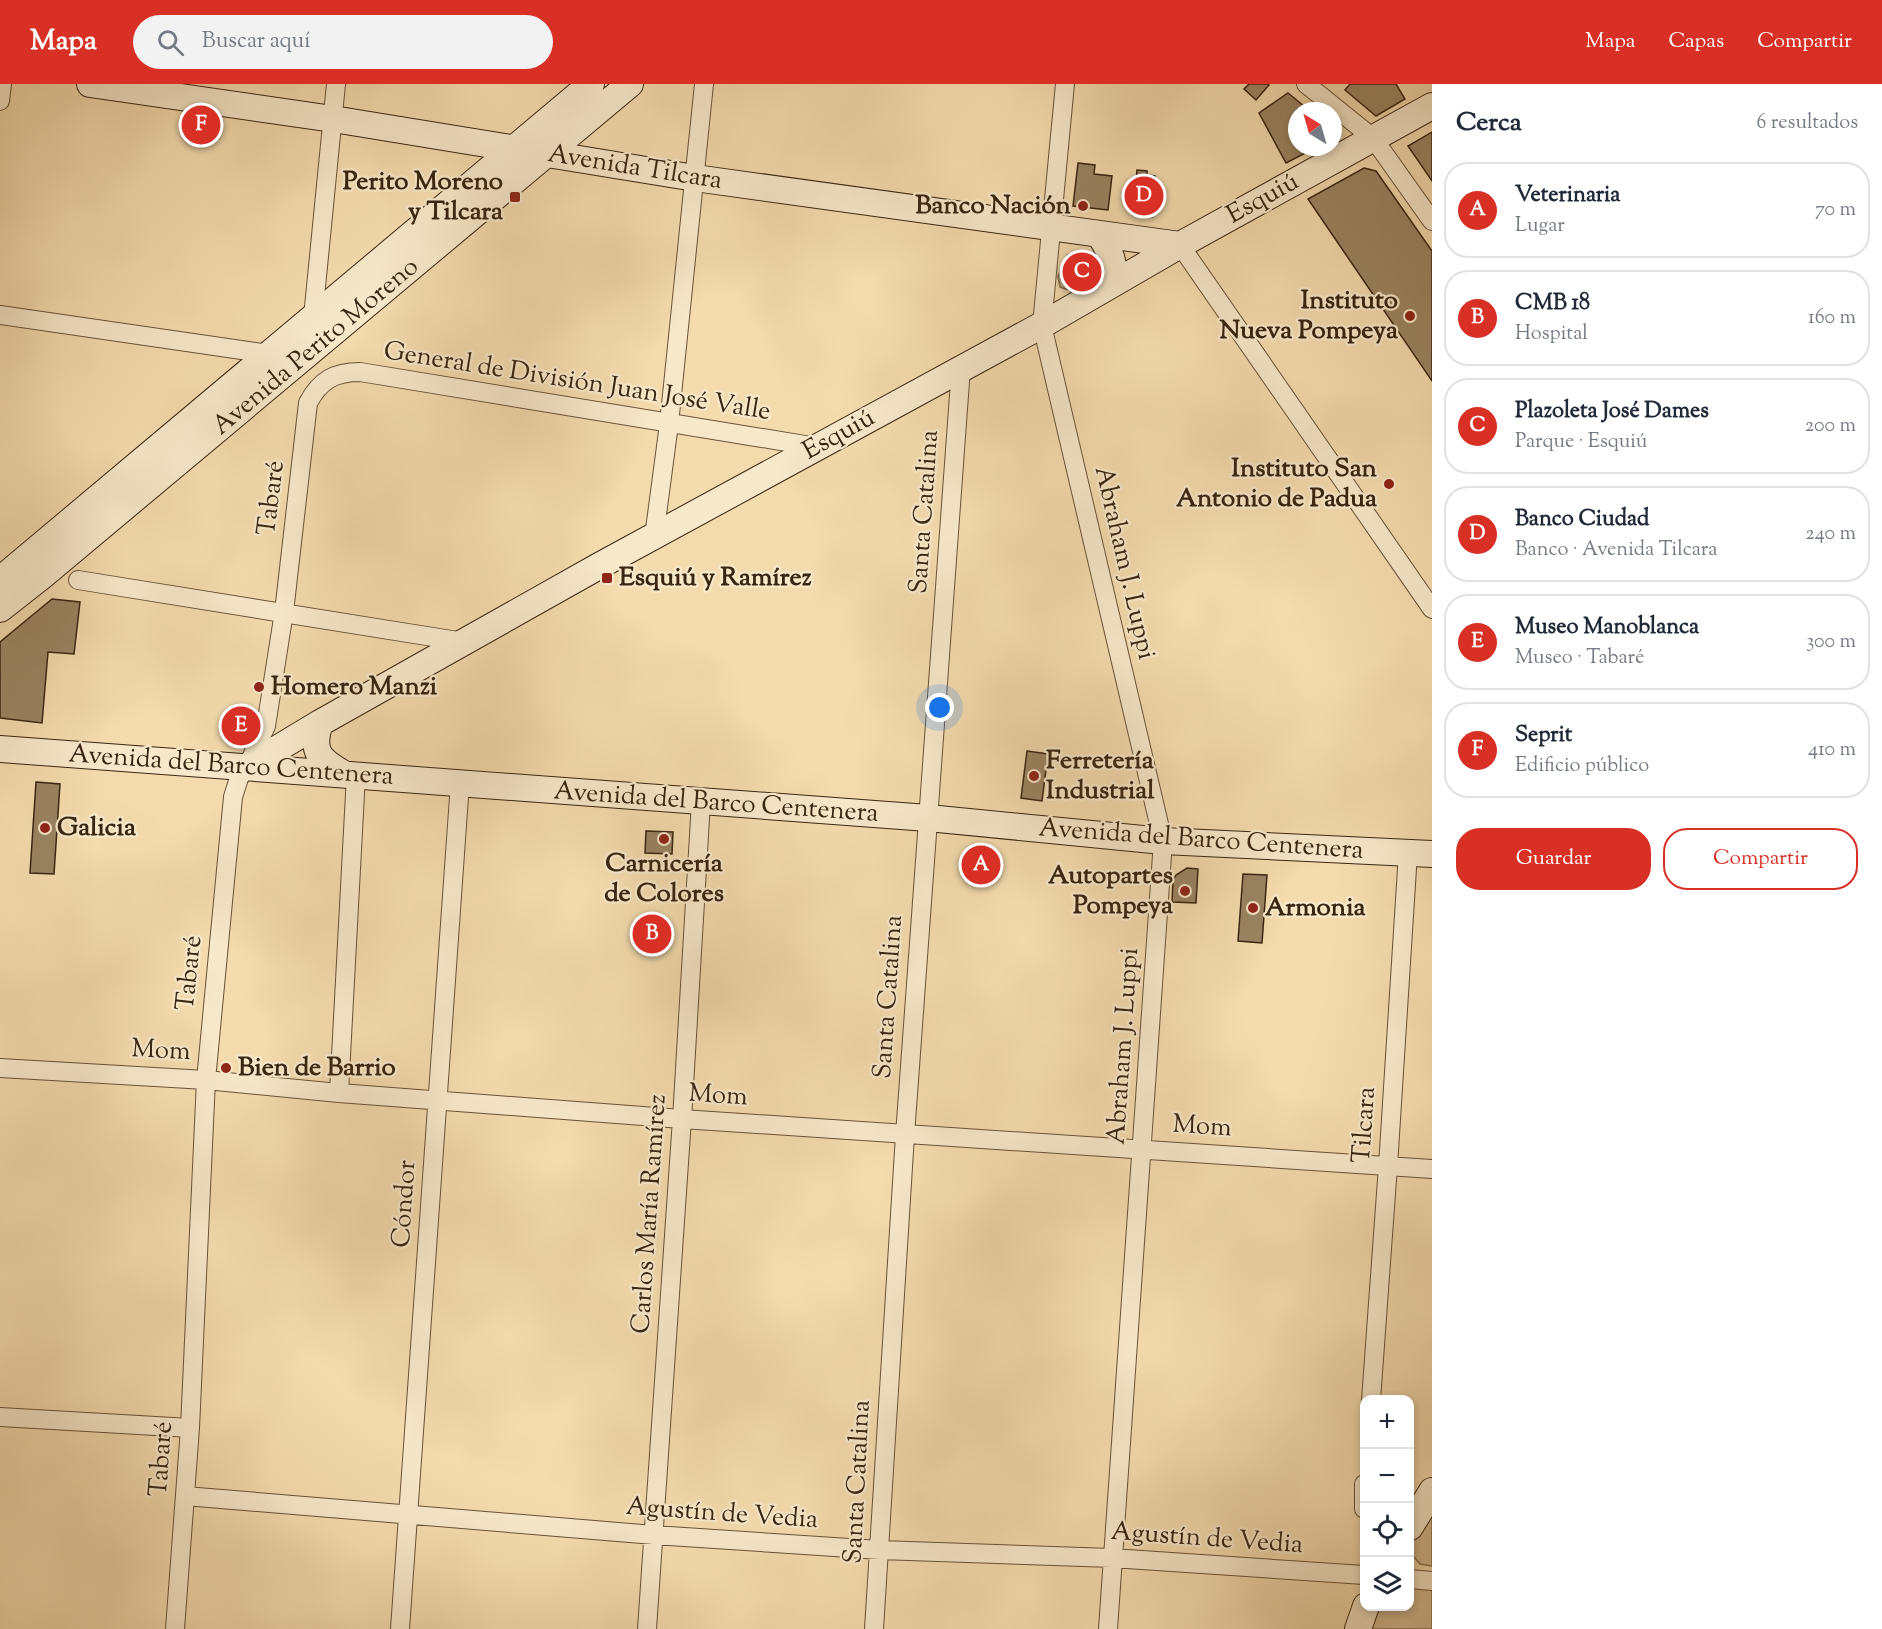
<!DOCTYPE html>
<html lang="es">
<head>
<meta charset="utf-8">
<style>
  :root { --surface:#fff; --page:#f2f2f3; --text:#1f2937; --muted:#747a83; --line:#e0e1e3; --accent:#d93025 }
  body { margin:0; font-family:"Sorts Mill Goudy",serif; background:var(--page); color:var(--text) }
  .controls { position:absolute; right:18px; bottom:18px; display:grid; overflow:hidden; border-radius:12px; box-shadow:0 3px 9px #0003 }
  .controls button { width:54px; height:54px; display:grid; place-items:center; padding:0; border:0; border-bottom:2px solid var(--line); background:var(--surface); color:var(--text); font:30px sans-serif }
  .compass { position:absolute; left:1288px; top:18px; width:54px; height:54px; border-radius:50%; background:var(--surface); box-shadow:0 3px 9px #0003; rotate:323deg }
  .you { position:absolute; left:940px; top:624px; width:21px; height:21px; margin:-15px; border:4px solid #fff; border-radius:50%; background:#1a73e8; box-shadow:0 0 0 9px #1a73e833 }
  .badge { display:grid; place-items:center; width:39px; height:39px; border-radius:50%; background:var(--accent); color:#fff; font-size:20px; font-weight:700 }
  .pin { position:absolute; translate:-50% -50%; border:3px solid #fff; box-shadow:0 2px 6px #0006 }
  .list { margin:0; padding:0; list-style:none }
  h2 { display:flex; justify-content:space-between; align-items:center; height:78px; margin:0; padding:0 24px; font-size:26px }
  h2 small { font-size:20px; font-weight:400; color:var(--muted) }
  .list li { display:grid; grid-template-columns:39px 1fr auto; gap:18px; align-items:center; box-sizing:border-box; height:96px; margin:0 12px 12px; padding:0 12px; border:2px solid var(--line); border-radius:24px }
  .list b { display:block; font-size:22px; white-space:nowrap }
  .list p { margin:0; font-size:20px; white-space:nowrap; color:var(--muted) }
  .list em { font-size:20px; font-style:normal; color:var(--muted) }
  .actions { display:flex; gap:12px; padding:18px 24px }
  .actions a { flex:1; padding:14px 0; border:2px solid var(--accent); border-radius:24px; text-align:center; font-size:21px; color:var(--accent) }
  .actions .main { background:var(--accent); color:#fff }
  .icon { flex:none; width:33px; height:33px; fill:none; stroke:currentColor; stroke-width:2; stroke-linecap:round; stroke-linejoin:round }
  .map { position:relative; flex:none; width:1432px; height:1545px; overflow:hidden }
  header { display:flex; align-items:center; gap:36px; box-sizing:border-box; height:84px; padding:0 30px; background:var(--accent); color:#fff }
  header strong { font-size:28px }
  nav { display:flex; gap:33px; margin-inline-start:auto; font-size:21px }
  .search { width:420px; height:54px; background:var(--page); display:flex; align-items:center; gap:15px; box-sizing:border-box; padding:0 21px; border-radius:33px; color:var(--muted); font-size:22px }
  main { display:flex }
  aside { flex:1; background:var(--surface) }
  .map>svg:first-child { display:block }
  .green { fill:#d3bc93; stroke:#867052; stroke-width:1.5 }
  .building { fill:#9a8462; stroke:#392510; stroke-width:1.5 }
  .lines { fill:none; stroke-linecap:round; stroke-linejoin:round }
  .street-casing { stroke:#685238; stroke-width:20 }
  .secondary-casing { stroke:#392510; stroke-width:28 }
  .street { stroke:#f7e8ca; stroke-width:18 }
  .secondary { stroke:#f7e8ca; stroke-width:26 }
  .poi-dot { fill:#8f2418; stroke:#f7e8ca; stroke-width:2 }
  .labels { text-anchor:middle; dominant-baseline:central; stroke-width:4.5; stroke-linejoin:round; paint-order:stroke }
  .street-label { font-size:26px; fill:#392510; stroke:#f7e8ca }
  .poi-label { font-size:26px; font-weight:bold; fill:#392510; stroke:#f7e8ca; text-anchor:start }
</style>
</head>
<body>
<header>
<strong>Mapa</strong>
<div class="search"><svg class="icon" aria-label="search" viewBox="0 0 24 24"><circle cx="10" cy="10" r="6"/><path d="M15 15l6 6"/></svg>Buscar aquí</div>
<nav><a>Mapa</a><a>Capas</a><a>Compartir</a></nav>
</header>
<main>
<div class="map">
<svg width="1432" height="1545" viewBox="0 0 1432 1545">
  <rect width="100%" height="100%" fill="#f3dbae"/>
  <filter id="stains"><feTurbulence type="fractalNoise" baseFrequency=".00333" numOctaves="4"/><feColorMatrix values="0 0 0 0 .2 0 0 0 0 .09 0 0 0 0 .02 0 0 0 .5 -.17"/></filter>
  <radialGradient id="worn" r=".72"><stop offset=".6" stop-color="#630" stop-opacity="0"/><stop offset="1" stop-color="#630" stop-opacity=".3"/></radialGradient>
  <path class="green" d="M1077,168L1103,172V191C1089,198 1076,211 1060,203L1058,192L1067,171Z
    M1432,1424V1482L1420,1480L1414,1473H1410V1459Z
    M1410,1501L1432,1503V1545H1368L1377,1523L1410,1522Z"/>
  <path class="building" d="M1249,0H1268L1269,1L1256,16L1244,5Z
    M1350,0H1396L1405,15L1376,32L1345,6Z
    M1288,9L1310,27H1297V63H1317L1286,79L1259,29Z
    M1432,48V97L1408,62Z
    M1078,79L1095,81L1094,90L1112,92L1108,126L1073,122Z
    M1364,84L1376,87L1432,167V297L1308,115Z
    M1137,86L1147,87V91L1155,92L1152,133L1133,131Z
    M52,515L80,518L74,570L48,568L42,639L0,634V558Z
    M1027,667L1048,670L1042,717L1021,714Z
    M36,698L60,700L54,790L30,789Z
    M646,747L673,748L672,770L645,769Z
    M972,768L993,770L991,795L970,793Z
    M1187,784L1198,785L1196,819L1172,818L1173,797L1176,791Z
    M1243,790L1267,791L1262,859L1238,857Z"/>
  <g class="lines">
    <g class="street-casing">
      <path id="street" d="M1065,0L1042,241L1163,757L1108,1545
        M1306,0L1373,54L1432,137
        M0,17L2,0
        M1180,161L1432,525
        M0,231L269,270
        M313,233L336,0
        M654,453L669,340L704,0
        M78,496L464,558
        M0,984L206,996L339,1009L682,1035L1432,1085
        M339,1009L356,691
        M1371,1316L1388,1082L1408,769
        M0,1333L190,1344
        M1364,1400V1425
        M185,1412L654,1451L880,1466L1112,1474L1364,1491
        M1410,1495L1432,1497
        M175,1545L190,1344L206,996L233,713L239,694L247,683L266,642L284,528L308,319C320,296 335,288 360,288L817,363
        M400,1545L460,699
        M647,1545L682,1035L701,718
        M874,1545L905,1051L961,284"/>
    </g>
    <g class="secondary-casing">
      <path id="secondary" d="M90,0L333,35L695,94L1180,161
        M1099,150C1110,166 1117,181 1111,201
        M0,496L591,0
        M0,525L42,492L630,0
        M320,639C310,668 320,676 344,690
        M0,665L928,734L1163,757L1432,770
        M247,683L320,639L599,482L1042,241L1180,161L1432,22
        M1410,1443L1432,1407
        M1358,1545L1366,1522"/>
    </g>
    <use href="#street" class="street"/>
    <use href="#secondary" class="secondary"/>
  </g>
  <g class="poi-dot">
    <rect x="509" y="107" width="12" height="12" rx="3"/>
    <circle cx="1083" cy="122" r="6"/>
    <circle cx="1410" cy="232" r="6"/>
    <circle cx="1389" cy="400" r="6"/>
    <rect x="601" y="488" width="12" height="12" rx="3"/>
    <circle cx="259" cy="603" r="6"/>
    <circle cx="1034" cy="692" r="6"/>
    <circle cx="45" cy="744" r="6"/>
    <circle cx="664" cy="755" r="6"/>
    <circle cx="1185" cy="807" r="6"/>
    <circle cx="1253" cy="824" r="6"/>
    <circle cx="226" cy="984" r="6"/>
  </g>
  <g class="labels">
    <g class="street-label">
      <text transform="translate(635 84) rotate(9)">Avenida Tilcara</text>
      <text transform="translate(1263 115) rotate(-29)">Esquiú</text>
      <text transform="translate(316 263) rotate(-40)">Avenida Perito Moreno</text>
      <text transform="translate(577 298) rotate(9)">General de División Juan José Valle</text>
      <text transform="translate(839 351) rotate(-29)">Esquiú</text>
      <text transform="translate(272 414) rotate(-83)">Tabaré</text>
      <text transform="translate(925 428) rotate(-86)">Santa Catalina</text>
      <text transform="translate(1124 479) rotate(77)">Abraham J. Luppi</text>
      <text transform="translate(231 682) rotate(4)">Avenida del Barco Centenera</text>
      <text transform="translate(716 719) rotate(4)">Avenida del Barco Centenera</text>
      <text transform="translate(1201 756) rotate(4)">Avenida del Barco Centenera</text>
      <text transform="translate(190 889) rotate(-84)">Tabaré</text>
      <text transform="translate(889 913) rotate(-86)">Santa Catalina</text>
      <text transform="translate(1124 962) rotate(-86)">Abraham J. Luppi</text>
      <text transform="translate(161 967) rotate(3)">Mom</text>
      <text transform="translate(718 1012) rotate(4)">Mom</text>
      <text transform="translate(1365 1041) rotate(-86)">Tilcara</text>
      <text transform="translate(1202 1043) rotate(4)">Mom</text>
      <text transform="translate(405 1120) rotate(-86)">Cóndor</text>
      <text transform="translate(650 1130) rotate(-86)">Carlos María Ramírez</text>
      <text transform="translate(162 1375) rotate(-86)">Tabaré</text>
      <text transform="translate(858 1398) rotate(-87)">Santa Catalina</text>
      <text transform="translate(722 1430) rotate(4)">Agustín de Vedia</text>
      <text transform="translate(1207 1455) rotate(4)">Agustín de Vedia</text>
    </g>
    <g class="poi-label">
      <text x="503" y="98" text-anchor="end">Perito Moreno<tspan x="503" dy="30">y Tilcara</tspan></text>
      <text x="1071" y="122" text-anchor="end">Banco Nación</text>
      <text x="1398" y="217" text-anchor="end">Instituto<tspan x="1398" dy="30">Nueva Pompeya</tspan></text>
      <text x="1377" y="385" text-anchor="end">Instituto San<tspan x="1377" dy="30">Antonio de Padua</tspan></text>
      <text x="619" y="494">Esquiú y Ramírez</text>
      <text x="271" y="603">Homero Manzi</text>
      <text x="1046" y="677">Ferretería<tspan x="1046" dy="30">Industrial</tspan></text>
      <text x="57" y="744">Galicia</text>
      <text x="664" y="780" text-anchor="middle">Carnicería<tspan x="664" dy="30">de Colores</tspan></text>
      <text x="1173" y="792" text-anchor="end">Autopartes<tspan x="1173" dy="30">Pompeya</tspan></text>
      <text x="1265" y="824">Armonia</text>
      <text x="238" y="984">Bien de Barrio</text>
    </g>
  </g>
  <rect width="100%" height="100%" filter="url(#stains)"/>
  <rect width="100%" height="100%" fill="url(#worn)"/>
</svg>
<div class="controls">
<button>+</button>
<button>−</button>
<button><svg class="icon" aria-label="locate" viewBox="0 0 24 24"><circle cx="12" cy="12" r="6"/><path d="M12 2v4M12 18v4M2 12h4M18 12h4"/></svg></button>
<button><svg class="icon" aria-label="layers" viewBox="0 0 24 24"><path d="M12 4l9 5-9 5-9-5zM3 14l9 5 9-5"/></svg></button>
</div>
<svg class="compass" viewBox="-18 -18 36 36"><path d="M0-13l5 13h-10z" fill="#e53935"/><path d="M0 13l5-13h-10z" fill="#747a83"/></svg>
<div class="you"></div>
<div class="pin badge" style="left:981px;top:781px">A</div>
<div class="pin badge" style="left:652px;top:850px">B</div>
<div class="pin badge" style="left:1082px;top:188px">C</div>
<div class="pin badge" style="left:1144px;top:112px">D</div>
<div class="pin badge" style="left:241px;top:642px">E</div>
<div class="pin badge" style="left:201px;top:41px">F</div>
</div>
<aside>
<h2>Cerca<small>6 resultados</small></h2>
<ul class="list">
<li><span class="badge">A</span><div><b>Veterinaria</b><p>Lugar</p></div><em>70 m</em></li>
<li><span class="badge">B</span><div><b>CMB 18</b><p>Hospital</p></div><em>160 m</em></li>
<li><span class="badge">C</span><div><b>Plazoleta José Dames</b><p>Parque · Esquiú</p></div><em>200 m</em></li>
<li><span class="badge">D</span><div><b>Banco Ciudad</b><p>Banco · Avenida Tilcara</p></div><em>240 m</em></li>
<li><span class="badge">E</span><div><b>Museo Manoblanca</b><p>Museo · Tabaré</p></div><em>300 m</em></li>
<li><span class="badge">F</span><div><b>Seprit</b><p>Edificio público</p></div><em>410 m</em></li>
</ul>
<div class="actions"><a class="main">Guardar</a><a>Compartir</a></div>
</aside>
</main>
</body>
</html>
